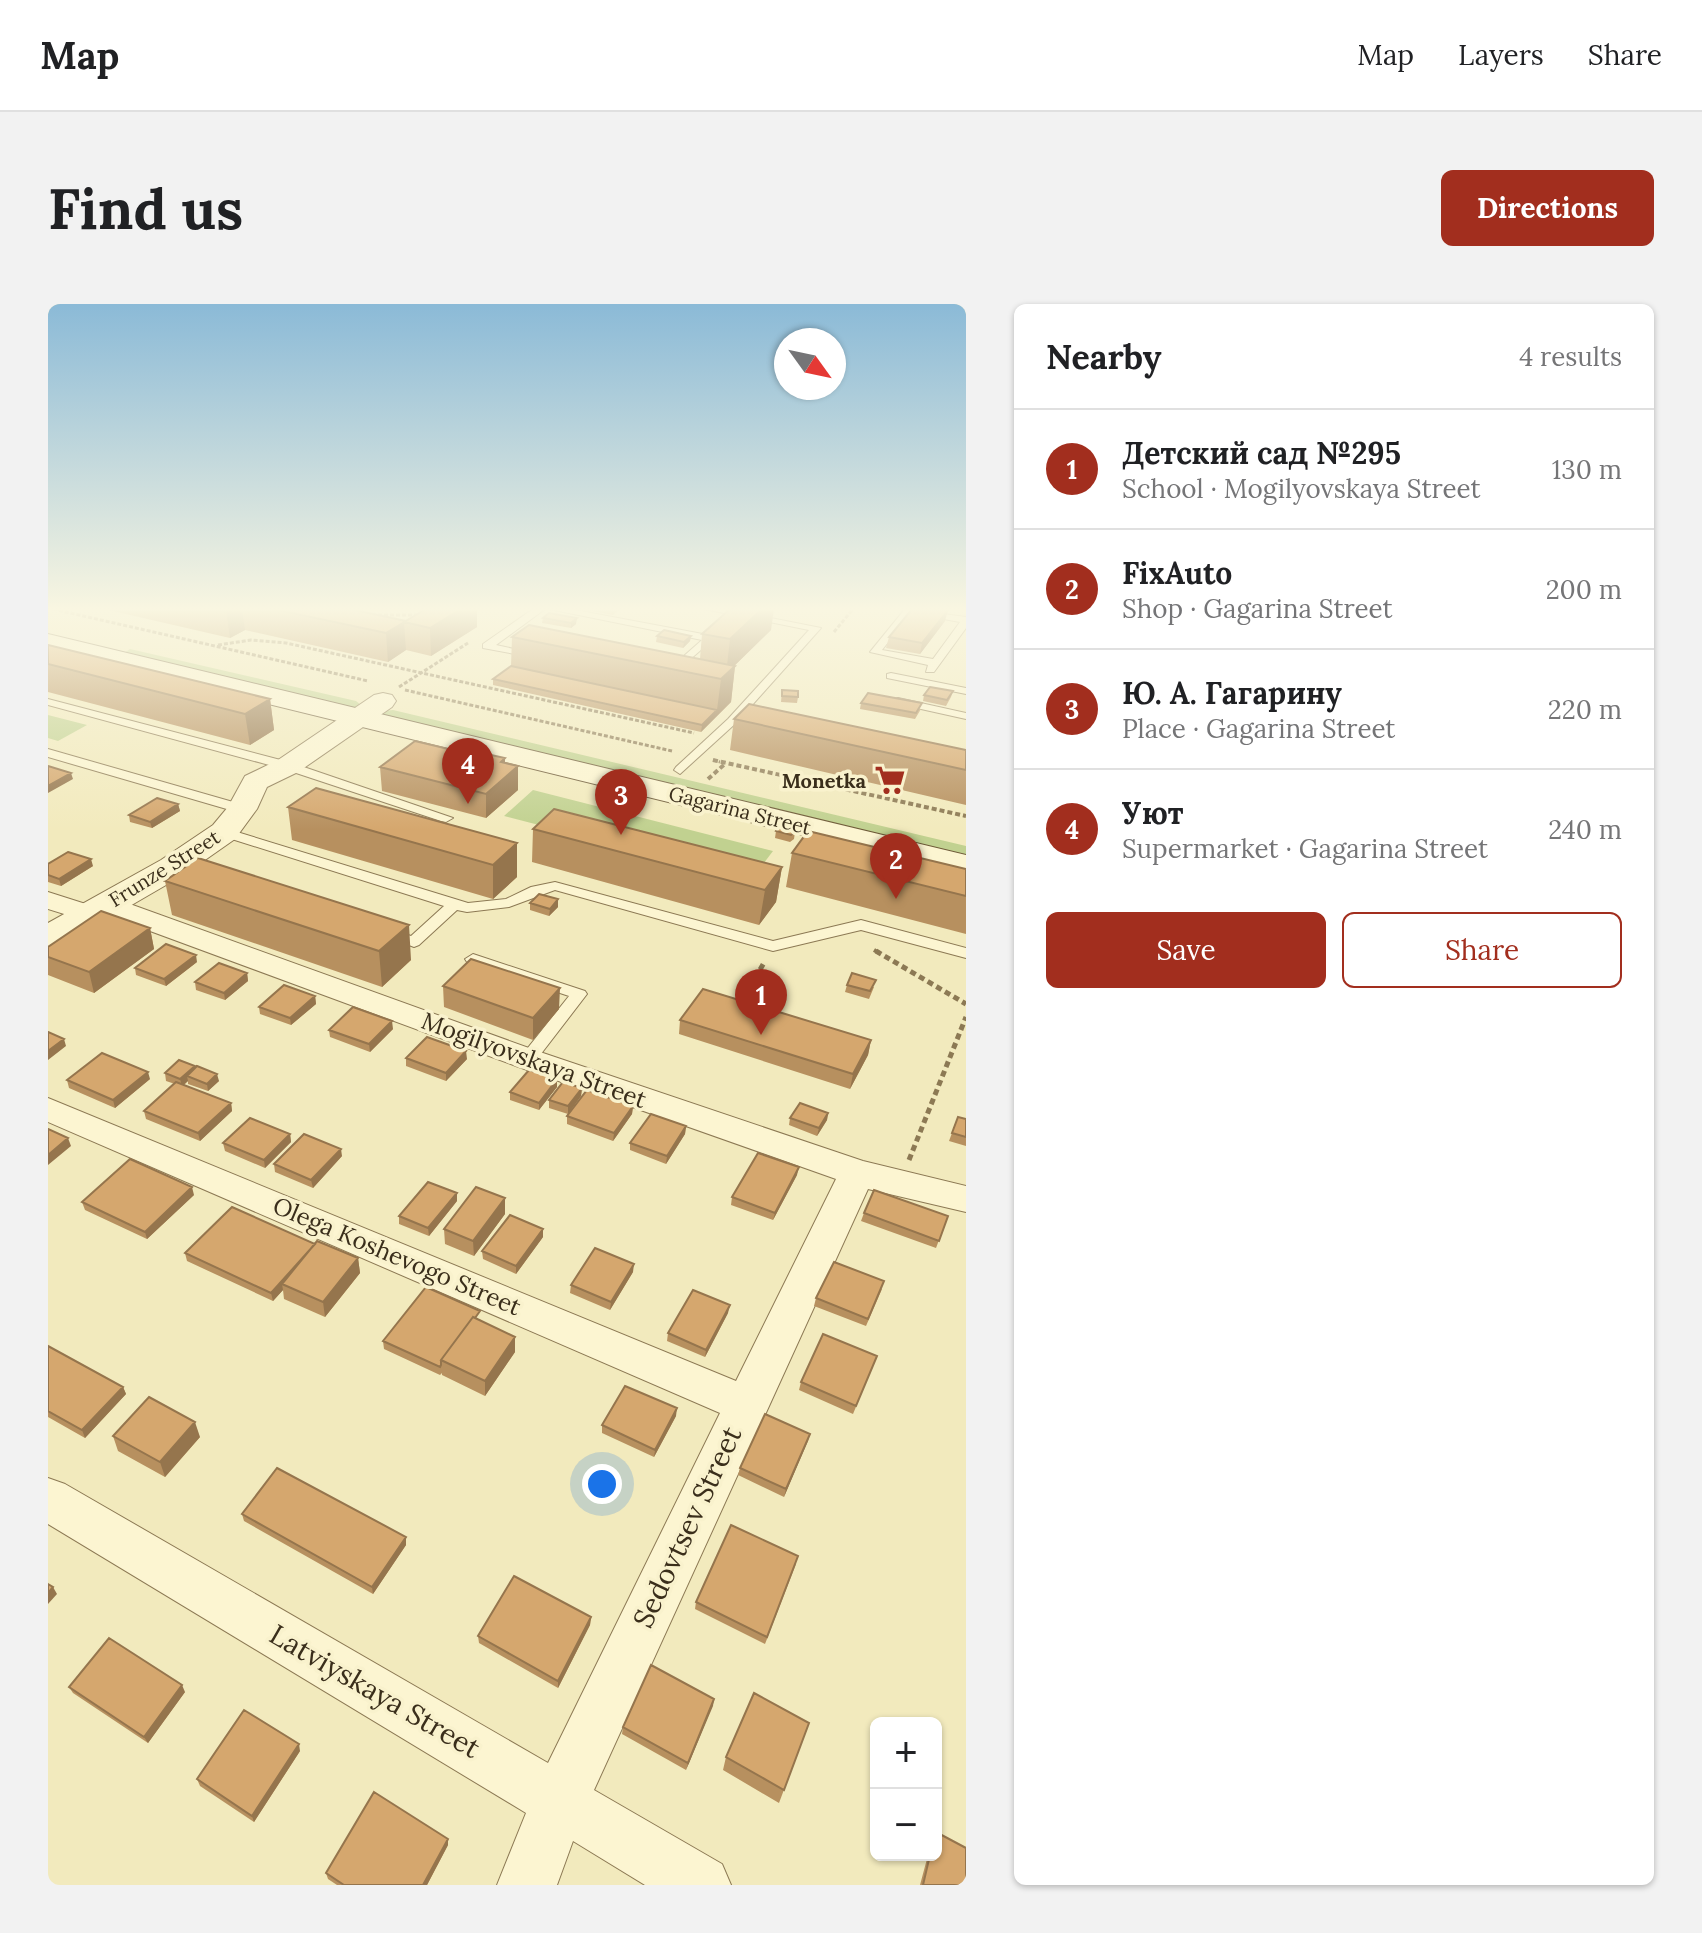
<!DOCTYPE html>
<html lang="en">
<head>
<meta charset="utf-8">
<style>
  :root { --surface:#fff; --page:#f2f2f2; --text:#202124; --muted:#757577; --line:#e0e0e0; --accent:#a22e1e }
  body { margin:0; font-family:Lora,serif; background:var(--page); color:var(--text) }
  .controls { position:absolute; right:24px; bottom:24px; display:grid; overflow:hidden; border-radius:12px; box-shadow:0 2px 6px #0004 }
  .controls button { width:72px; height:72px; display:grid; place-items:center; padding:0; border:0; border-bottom:2px solid var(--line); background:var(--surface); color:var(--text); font:40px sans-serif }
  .compass { position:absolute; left:726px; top:24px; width:72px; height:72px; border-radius:50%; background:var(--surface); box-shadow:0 2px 6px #0004; rotate:123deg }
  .you { position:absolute; left:554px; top:1180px; width:28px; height:28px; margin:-20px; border:6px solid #fff; border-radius:50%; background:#1a73e8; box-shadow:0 0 0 12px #1a73e833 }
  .badge { display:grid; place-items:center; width:52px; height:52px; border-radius:50%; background:var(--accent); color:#fff; font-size:26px; font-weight:700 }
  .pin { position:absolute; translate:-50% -66px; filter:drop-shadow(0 2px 4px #0008) }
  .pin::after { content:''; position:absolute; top:42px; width:28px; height:24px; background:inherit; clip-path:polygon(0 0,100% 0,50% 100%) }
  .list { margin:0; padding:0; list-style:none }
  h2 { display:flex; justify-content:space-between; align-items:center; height:104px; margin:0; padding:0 32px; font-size:34px }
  h2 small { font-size:26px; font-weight:400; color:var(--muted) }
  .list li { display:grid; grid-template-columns:52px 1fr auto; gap:24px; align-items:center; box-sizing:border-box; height:120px; padding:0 32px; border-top:2px solid var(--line) }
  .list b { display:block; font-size:30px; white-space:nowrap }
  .list p { margin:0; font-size:26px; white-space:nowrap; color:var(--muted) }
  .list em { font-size:26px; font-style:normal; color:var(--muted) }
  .actions { display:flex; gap:16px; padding:24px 32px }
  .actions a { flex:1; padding:18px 0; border:2px solid var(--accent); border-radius:12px; text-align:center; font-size:28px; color:var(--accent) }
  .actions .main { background:var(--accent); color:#fff }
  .map { position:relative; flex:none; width:918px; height:1581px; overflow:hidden; border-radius:12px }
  header { display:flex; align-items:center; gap:48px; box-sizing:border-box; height:112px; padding:0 40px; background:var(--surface); border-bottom:2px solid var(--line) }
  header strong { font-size:38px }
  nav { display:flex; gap:44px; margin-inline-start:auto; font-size:28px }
  .intro { display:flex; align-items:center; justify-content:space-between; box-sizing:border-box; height:192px; padding:0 48px }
  h1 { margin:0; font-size:56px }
  .button { padding:20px 36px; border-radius:12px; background:var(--accent); color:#fff; font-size:28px; font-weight:700 }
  main { display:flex; gap:48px; padding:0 48px }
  aside { flex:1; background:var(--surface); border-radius:12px; box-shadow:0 2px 6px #0004 }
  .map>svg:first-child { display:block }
  .green { fill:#c1d190 }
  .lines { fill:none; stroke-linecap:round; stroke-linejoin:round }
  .service-casing { stroke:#8c7954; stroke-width:2 }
  .minor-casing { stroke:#8c7954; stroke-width:2 }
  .tertiary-casing { stroke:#8c7954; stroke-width:2 }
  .secondary-casing { stroke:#6e5a38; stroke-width:2 }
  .path-far2 { stroke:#8c7954; stroke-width:3; stroke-dasharray:4 2; stroke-linecap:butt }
  .path-far1 { stroke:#8c7954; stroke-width:4; stroke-dasharray:5 3; stroke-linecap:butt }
  .path { stroke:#8c7954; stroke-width:5; stroke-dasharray:6 4; stroke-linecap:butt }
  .service { fill:#fcf5d1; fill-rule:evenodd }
  .minor { fill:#fcf5d1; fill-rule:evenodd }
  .tertiary { fill:#fcf5d1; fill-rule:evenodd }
  .secondary { fill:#fcf5d1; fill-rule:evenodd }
  .wall { fill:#b7905f }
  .shaded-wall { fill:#95754d }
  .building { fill:#d5a76e; stroke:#95754d; stroke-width:2 }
  .labels { text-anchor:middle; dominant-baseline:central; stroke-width:7; stroke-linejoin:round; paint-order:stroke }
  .far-poi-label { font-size:20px; font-weight:bold; fill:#3a2e1b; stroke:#f9f2cd; text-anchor:end }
  .far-street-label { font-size:20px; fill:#3a2e1b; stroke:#f9f2cd }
  .street-label { font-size:24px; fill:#3a2e1b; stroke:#f9f2cd }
  .near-street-label { font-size:28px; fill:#3a2e1b; stroke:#f9f2cd }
</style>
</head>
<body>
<header>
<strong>Map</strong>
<nav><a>Map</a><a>Layers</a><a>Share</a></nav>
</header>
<div class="intro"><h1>Find us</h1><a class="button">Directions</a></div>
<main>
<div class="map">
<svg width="918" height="1581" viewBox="0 0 918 1581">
  <rect width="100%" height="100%" fill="#f2eabd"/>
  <path class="green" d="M82,345L308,397L313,401L305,404L76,349Z
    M345,406L918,542V552L333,411L336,407Z
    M0,411L39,421L10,437L0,434Z
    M485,486L725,547L703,576L456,512Z"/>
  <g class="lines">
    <g class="service-casing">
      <path id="service" d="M485,305H497L448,341L489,350V354L435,344V340Z
        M501,305H522L660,331L667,324L676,326L624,371L620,370V366L654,336Z
        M656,305H678L773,324L688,419L632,470L626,466L628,463L680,415L761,326Z
        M857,305L918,313V324L886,368H878L880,361L822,348ZM863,309L912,318L885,355L834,346Z
        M843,369L918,384V390L839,374V370Z
        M850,394L918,409V415L846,399V395Z
        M0,395L244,459L405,514L398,518L393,517L236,465L0,401Z
        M0,445L199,502L201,505L189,508L0,453Z
        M176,524L420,599L458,595L483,583L507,578L725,637L813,616L918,644V654L813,626L725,647L507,586L461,603L419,608L409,606L371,641L366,643L330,629L338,624L363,632L396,602L171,531V525Z
        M425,650L537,687L539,690L486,759H474L471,755L521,692L419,658L417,655Z"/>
    </g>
    <g class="minor-casing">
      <path id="minor" d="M0,588L44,602L48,595L58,593L68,595L492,748L815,857L918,882V908L820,885L546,1486L674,1560L683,1581H597L525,1537L509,1581H449L478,1509L0,1220V1174L17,1180L500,1459L672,1109L0,818V794L688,1077L788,875L468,762L56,610L52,616L42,618L0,605Z"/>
    </g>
    <g class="tertiary-casing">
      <path id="tertiary" d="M335,389L344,391L348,397L344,403L250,468L219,483L209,505L187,535L137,570L13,642L0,645V619L113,556L165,521L180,503L197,472L230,456L326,391Z"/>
    </g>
    <g class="secondary-casing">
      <path id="secondary" d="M0,330L918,551V571L0,346Z"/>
    </g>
    <path class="path-far2" d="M5,305L320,377
      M324,311H374
      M786,328L805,305
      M170,341L203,336L238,339L646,429
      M351,383L420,339
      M357,386L624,447
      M665,456L672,458"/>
    <path class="path-far1" d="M665,456L918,512
      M660,475L678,459
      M826,646L831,649"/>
    <path class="path" d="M828,647L918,700
      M692,700L717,657
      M861,856L918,713"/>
    <use href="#service" class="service"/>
    <use href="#minor" class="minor"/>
    <use href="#tertiary" class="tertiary"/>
    <use href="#secondary" class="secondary"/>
  </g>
  <path class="wall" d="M56,305H302L358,317L378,305H429V323L383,352L358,346L340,358L197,326L182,334Z
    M533,305H572L565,311Z
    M495,314L528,320L523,324L494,319Z
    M897,317L872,350L838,344L841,333Z
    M723,326L686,362H687L683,398L653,428L445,381V375L463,362L464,333L652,355L654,330Z
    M609,332H643L642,337L635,344L608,338Z
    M0,341L222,395L226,426L202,441L0,388Z
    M734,386L750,393L749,399L733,398Z
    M905,387L903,393L898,402L875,397L876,391Z
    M813,399L873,405L867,415L812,405Z
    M686,415L918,446V501L682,446Z
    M457,459L470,486L438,514L334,487L332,463Z
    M130,500L132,507L104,524L82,518L81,511Z
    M240,503L469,539V573L445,595L244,536Z
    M485,525L734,563L728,598L711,621L484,558Z
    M728,527L747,528L746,535L742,538L727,534Z
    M744,549L918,565V630L738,583Z
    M0,560L45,562L13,582L0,578Z
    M117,577L363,656L334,683L124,611Z
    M482,599L510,603L501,612L482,606Z
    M102,624L106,645L46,689L0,671V643Z
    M149,658L118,682L88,671L87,664Z
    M199,669L200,677L177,696L148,686L147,678Z
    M799,681L826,683L821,695L797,688Z
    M395,682L511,705L485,736L396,703Z
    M267,692L268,700L243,721L212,710L211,703Z
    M632,716L823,736L820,751L802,785L631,730Z
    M345,725L322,748L282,733L281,726Z
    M358,754L419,755L398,777L358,762Z
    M147,764L171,777L160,787L140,780V777L136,781L183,799L184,807L152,837L98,815L96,807L127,780L118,777L117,769Z
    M102,775L67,804L21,784L19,776Z
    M509,783L491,806L462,796V788Z
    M534,784L533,792L520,810L501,804V796Z
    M585,802L584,810L565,837L519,820V812Z
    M780,809L779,816L769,832L741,821L742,814Z
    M910,813L918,815V842L901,837Z
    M638,822L637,830L618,860L582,846V839Z
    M242,830L243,838L217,864L177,847L175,839Z
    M294,852L265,884L227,868L226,860Z
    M749,871L725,916L683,901L684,893Z
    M146,891L99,935L37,906L34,898Z
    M409,897L381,932L351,920V912Z
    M816,909L900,912L888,944L813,917Z
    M457,910L426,952L397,940L396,925Z
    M495,933L468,970L435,955L434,947Z
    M267,940L310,954L312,969L277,1013L236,995L235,986L225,997L139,957L137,949Z
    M585,968L562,1006L522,989L523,981Z
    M834,985L818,1022L766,1002L768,994Z
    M680,1009L657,1053L619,1037L620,1029Z
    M433,1015L431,1016L467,1048L437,1092L394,1071V1069L392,1071L336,1045L335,1037Z
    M0,1042L75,1083L78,1090L37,1134L0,1113Z
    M829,1052L805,1110L751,1086L753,1078Z
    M628,1112L606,1153L554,1129V1121Z
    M762,1130L736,1193L690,1171L692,1164Z
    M65,1132L152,1133L117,1173L70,1147Z
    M194,1210L358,1233V1241L325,1290L196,1217Z
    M748,1260L717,1340L647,1305L648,1298Z
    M543,1313L542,1321L510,1384L431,1339L430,1332Z
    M21,1383L137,1388L100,1439L25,1389Z
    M666,1395L638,1466L574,1430L575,1423Z
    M761,1419L731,1499L675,1466L678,1453Z
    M252,1447L206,1518L152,1482L149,1475Z
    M400,1541L379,1581H289L280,1575L278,1569Z
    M880,1551H888L918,1581H872Z"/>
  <path class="shaded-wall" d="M180,305H194L197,326L182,334L178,306Z
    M413,305H429V323L383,352L382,324Z
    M714,305H726L723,326L678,370L682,335Z
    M900,306L897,317L872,350L874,339Z
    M529,314L528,320L523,324V319Z
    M356,318L358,346L340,358L338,329Z
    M643,332L642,337L635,344L636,338Z
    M687,362L683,398L653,428L654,421L669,406L673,375Z
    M222,395L226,426L202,441L197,410Z
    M457,454V473L470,462V486L438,514V490L453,458Z
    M23,469L25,475L0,489V482Z
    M130,500L132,507L104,524L102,518Z
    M469,539V573L445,595V561Z
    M43,555L45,562L13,582L11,575Z
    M734,563L728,598L711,621L717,586Z
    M510,595V603L501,612L502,605Z
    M361,621L363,656L334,683L331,647Z
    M102,624L106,645L46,689L41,668Z
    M148,651L149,658L118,682L116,675Z
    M199,669L200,677L177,696L176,689Z
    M512,684L511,705L485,736V714Z
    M267,692L268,700L243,721L242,714Z
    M344,717L345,725L322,748L321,740Z
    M16,735L18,742L0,756V747Z
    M823,736L820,751L802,785L805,770Z
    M418,747L419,755L398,777V769Z
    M147,762L149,769L139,772L140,777L134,782L132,775Z
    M100,768L102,775L67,804L65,796Z
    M169,770L171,777L160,787L159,780Z
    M509,775V783L491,806V799Z
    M534,784L533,792L520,810V802Z
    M183,799L184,807L152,837L150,829Z
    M585,802L584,810L565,837L566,829Z
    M780,809L779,816L769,832L771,824Z
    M638,822L637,830L618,860L619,852Z
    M242,830L243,838L217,864L216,856Z
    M20,834L23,842L0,861V851Z
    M293,845L294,852L265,884L263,876Z
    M751,863L749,871L725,916L727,909Z
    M144,883L146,891L99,935L97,928Z
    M409,889V897L381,932L380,924Z
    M457,894V910L426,952L425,937Z
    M495,925V933L468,970V962Z
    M267,940L234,980L235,986L225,997L223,989Z
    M310,954L312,969L277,1013L275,998Z
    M586,960L585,968L562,1006L563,998Z
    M682,1001L680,1009L657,1053L658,1046Z
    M467,1033V1048L437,1092V1077Z
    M75,1083L78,1090L37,1134L34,1126Z
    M629,1104L628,1112L606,1153L607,1146Z
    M147,1118L152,1133L117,1173L112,1158Z
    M762,1130L760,1137L736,1193L738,1185Z
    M358,1233V1241L325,1290L324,1283Z
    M5,1283L9,1290L0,1300V1289Z
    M543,1313L542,1321L510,1384V1377Z
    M134,1381L137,1388L100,1439L96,1433Z
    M666,1395L665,1402L638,1466L640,1459Z
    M251,1440L252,1447L206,1518L204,1512Z
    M400,1535V1541L379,1581H375Z"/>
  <path class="building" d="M225,305H302L358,317L338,329Z
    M378,305H413L382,324L356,318Z
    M682,305H714L682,335L654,330Z
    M864,305H896L900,306L874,339L841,333Z
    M501,309L529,314L523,319L495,314Z
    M481,321L687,362L673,375L464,333Z
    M616,326L643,332L636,338L609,332Z
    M0,341L222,395L197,410L0,360Z
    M463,362L669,406L654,421L445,375Z
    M882,383L905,387L899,396L876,391Z
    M734,386L750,387V393L734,392Z
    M820,389L874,399L868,409L813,399Z
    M701,400L918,446V466L686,415Z
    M367,437L417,449L421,446L457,454L453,458L470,462L438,490L332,463Z
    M0,462L23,469L0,482Z
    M268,484L469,539L445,561L240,503Z
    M109,494L130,500L102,518L81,511Z
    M506,505L734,563L717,586L485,525Z
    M730,524L747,528L743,531L728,527Z
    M760,527L918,565V592L744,549Z
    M20,548L43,555L11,575L0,571V560Z
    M150,554L361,621L331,647L117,577Z
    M491,590L510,595L502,605L482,599Z
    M53,607L102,624L41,668L0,653V643Z
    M118,640L148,651L116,675L87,664Z
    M423,655L512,684L485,714L395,682Z
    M171,659L199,669L176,689L147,678Z
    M804,669L828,676L822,687L799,681Z
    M236,681L267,692L242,714L211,703Z
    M655,685L823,736L805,770L632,716Z
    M305,703L344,717L321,740L281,726Z
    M0,728L16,735L0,747Z
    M379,733L418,747L398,769L358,754Z
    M54,749L100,768L65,796L19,776Z
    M131,756L147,762L132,775L117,769Z
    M149,762L169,770L159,780L139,772Z
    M481,766L509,775L491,799L462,788Z
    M128,778L183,799L150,829L96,807Z
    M515,778L534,784L520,802L501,796Z
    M539,786L585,802L566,829L519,812Z
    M752,799L780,809L771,824L742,814Z
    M603,810L638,822L619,852L582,839Z
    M910,813L918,815V833L904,829Z
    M202,814L242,830L216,856L175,839Z
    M0,825L20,834L0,851Z
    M256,830L293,845L263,876L226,860Z
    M710,849L751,863L727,909L684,893Z
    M82,855L144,883L97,928L34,898Z
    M380,878L409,889L380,924L351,912Z
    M428,883L457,894L425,937L396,925Z
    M826,886L900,912L891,937L816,909Z
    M184,903L267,940L223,989L137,949Z
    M462,911L495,925L468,962L434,947Z
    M269,937L310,954L275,998L234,980Z
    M547,944L586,960L563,998L523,981Z
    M786,958L836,977L820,1015L768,994Z
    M378,983L432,1007L427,1014L425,1013L393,1056V1061L392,1063L335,1037Z
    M645,986L682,1001L658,1046L620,1029Z
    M425,1013L467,1033L437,1077L393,1056Z
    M775,1030L829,1052L808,1102L753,1078Z
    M0,1042L75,1083L34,1126L0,1107Z
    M577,1082L629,1104L607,1146L554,1121Z
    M101,1093L147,1118L112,1158L65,1132Z
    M717,1110L762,1130L738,1185L692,1164Z
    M229,1164L358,1233L324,1283L194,1210Z
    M683,1221L750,1252L719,1333L648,1298Z
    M466,1272L543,1313L510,1377L430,1332Z
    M0,1280L5,1283L0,1289Z
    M61,1334L134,1381L96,1433L21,1383Z
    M603,1361L666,1395L640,1459L575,1423Z
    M706,1389L761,1419L736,1486L678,1453Z
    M196,1406L251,1440L204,1512L149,1475Z
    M326,1488L400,1535L375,1581H296L278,1569Z
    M888,1528L918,1544V1581H875L882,1551H888Z"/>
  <linearGradient id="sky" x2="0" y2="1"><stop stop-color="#8bbad7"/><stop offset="0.58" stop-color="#f9f6e1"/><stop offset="1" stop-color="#f9f6e1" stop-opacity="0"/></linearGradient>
  <rect width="918" height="526" fill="url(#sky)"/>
  <defs>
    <g id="supermarket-bare" transform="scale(2.4)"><path d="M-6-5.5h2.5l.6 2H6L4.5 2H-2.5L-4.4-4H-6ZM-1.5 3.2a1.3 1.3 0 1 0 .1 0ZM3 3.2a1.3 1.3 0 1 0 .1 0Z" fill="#a22e1e" stroke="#f9f2cd" stroke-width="2.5" paint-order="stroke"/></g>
  </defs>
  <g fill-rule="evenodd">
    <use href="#supermarket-bare" x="842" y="476"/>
  </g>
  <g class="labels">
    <g class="far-poi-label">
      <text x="818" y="476">Monetka</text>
    </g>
    <g class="far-street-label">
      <text transform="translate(692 506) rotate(14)">Gagarina Street</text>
      <text transform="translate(116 564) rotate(-32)">Frunze Street</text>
    </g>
    <g class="street-label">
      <text transform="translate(486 756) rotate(20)">Mogilyovskaya Street</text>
      <text transform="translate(349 952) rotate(23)">Olega Koshevogo Street</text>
    </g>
    <g class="near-street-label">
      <text transform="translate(639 1223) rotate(-65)">Sedovtsev Street</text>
      <text transform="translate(327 1387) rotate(30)">Latviyskaya Street</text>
    </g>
  </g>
</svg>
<div class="controls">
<button>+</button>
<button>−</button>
</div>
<svg class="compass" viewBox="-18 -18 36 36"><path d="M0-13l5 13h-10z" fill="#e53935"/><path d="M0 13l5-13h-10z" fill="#757577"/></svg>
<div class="you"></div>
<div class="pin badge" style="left:713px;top:731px">1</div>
<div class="pin badge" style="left:848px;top:595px">2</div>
<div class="pin badge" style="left:573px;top:531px">3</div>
<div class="pin badge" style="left:420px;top:500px">4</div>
</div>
<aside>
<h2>Nearby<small>4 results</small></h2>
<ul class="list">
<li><span class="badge">1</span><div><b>Детский сад №295</b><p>School · Mogilyovskaya Street</p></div><em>130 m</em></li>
<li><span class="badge">2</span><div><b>FixAuto</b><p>Shop · Gagarina Street</p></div><em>200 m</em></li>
<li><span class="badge">3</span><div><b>Ю. А. Гагарину</b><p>Place · Gagarina Street</p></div><em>220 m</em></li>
<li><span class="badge">4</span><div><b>Уют</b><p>Supermarket · Gagarina Street</p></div><em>240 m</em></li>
</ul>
<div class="actions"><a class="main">Save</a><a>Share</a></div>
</aside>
</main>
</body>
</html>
